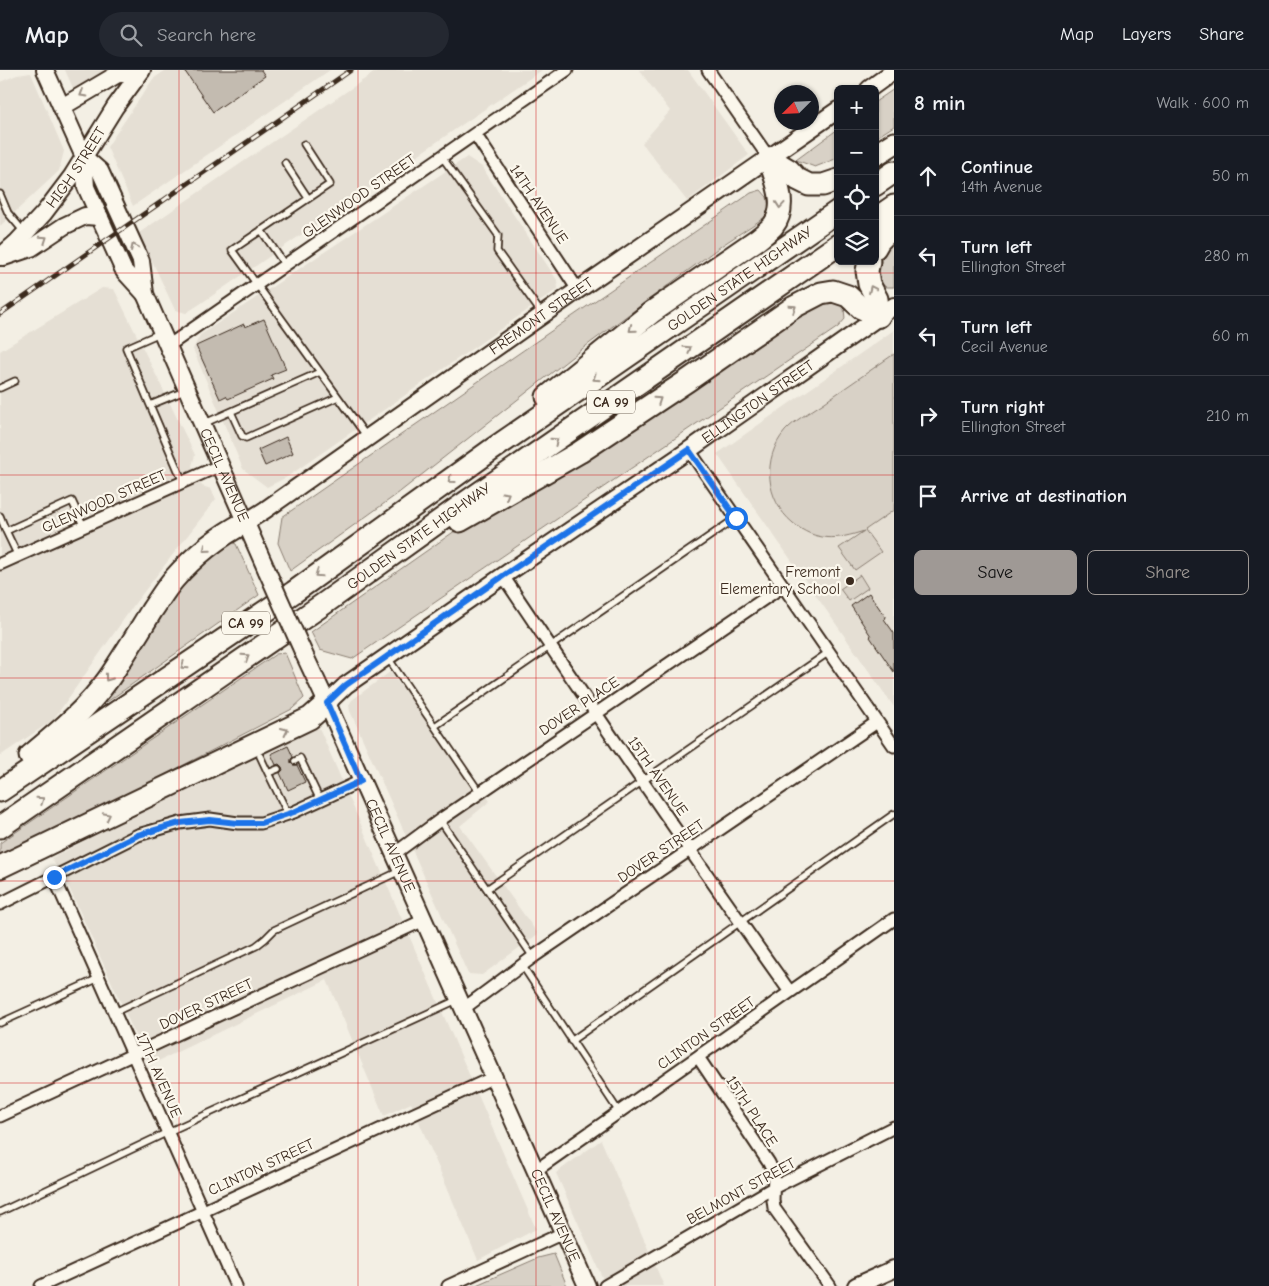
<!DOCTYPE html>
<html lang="en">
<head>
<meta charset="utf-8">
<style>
  :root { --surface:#171b24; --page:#242831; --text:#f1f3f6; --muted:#9ea1a6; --line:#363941; --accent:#9f9995 }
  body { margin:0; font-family:"Comic Neue",sans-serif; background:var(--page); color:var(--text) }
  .controls { position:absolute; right:15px; top:15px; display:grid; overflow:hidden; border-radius:8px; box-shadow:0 1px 4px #0004 }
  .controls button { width:45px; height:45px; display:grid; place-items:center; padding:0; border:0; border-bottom:1px solid var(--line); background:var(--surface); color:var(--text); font:25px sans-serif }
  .compass { position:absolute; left:774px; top:15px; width:45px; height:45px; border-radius:50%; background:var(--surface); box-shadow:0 1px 4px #0004; rotate:246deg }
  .stop { position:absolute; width:15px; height:15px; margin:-11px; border:4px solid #1a73e8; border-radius:50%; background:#fff }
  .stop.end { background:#1a73e8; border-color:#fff; box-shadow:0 1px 5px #0008 }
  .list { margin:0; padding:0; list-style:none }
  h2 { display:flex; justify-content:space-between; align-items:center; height:65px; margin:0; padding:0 20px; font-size:21px }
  h2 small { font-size:16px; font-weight:400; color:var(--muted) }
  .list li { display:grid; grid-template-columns:32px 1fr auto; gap:15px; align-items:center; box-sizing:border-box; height:80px; padding:0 20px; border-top:1px solid var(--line) }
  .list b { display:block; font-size:19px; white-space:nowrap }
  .list p { margin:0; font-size:16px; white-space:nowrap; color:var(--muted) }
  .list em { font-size:16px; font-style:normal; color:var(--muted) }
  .actions { display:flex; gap:10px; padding:15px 20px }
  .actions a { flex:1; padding:11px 0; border:1px solid var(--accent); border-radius:8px; text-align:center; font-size:18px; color:var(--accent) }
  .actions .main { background:var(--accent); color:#111 }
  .icon { flex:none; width:28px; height:28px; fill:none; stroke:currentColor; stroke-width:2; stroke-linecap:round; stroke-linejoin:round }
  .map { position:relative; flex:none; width:894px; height:1216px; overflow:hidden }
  header { display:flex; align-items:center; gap:30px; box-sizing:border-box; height:70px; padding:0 25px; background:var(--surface); border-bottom:1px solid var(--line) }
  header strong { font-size:24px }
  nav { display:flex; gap:28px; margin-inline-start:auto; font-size:18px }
  .search { width:350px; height:45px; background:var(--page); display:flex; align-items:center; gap:12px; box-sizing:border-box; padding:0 18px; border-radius:28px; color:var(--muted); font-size:19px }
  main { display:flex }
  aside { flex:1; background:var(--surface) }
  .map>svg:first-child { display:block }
  .built { fill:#e5dfd4 }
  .green { fill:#d8d1c6; stroke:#8a7e72 }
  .building { fill:#c3bbb0; stroke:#3b2a1e }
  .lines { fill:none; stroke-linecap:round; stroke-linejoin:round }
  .lane-casing { stroke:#3b2a1e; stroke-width:9 }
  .street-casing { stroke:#3b2a1e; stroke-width:15 }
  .secondary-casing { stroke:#3b2a1e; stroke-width:20 }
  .highway-casing { stroke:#3b2a1e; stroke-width:25 }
  .lane { stroke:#fbf7ec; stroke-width:5.5 }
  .street { stroke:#fbf7ec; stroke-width:11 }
  .secondary { stroke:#fbf7ec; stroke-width:16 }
  .highway { stroke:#fbf7ec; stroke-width:21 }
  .rail-casing { stroke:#3b2a1e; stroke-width:5 }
  .rail { stroke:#fbf7ec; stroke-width:3; stroke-dasharray:9; stroke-linecap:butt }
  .secondary-bridge-casing { stroke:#3b2a1e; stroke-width:20; stroke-linecap:butt }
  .secondary-bridge { stroke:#fbf7ec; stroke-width:16 }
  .oneway { stroke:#9b9085 }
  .route { stroke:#1a73e8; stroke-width:6 }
  .grid { fill:none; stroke:#d62828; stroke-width:1; stroke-opacity:0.55 }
  .poi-dot { fill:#3b2a1e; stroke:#fbf7ec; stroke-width:2 }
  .labels { text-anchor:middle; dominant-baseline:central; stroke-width:4.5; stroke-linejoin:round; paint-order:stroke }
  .shield { fill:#fbf7ec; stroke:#75685c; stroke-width:1 }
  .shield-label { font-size:14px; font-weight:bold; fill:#3b2a1e }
  .street-label { font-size:15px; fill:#3b2a1e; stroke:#fbf7ec }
  .poi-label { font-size:15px; fill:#3b2a1e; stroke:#fbf7ec; text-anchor:end }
</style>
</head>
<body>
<header>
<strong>Map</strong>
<div class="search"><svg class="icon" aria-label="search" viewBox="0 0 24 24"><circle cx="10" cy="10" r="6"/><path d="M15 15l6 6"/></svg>Search here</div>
<nav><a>Map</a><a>Layers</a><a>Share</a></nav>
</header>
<main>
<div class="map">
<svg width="894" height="1216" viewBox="0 0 894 1216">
  <rect width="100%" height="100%" fill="#f3efe4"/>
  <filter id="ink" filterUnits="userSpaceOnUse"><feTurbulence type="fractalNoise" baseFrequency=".02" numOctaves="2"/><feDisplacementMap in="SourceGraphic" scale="10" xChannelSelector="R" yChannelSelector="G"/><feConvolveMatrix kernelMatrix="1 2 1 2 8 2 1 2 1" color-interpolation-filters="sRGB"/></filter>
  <g filter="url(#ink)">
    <path class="built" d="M65,0H108L80,19L76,20L73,18Z
      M166,0H330L133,136L107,77L153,9Z
      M378,0H542L200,234L186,243L175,240L139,163Z
      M639,0H688L749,85L687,131L642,73L670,41Z
      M31,3L64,81L59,101L0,156V12L17,5Z
      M467,87L482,97L557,210L558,219L287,407L267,417L243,399L193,279L200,265Z
      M102,218L114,219L195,385L192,396L202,416L211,419L216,429L136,532L53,650L0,686V281Z
      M894,260V637L717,384Z
      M390,602L490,731L460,756L538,864L482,905L468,904L350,641L349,635L352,630Z
      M317,653L536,1159L478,1190L411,1033L384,1046L327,910L150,995L138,971L66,811L51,788Z
      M601,1070L664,1216H606L556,1103Z"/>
    <path class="green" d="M894,19V56L875,68V32Z
      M838,59V88L815,97L796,90Z
      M761,120L767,127L769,136L765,147L721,176L582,279L396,425L290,501L278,473L282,447L751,123Z
      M894,170V217H886L879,212L878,200L881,189Z
      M826,230H837L844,238L845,249L838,257L352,589L320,580L311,562L462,456L808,238Z
      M894,284V440L865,460L881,482L855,500L839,478L864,461C837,470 816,472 793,453C765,430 762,388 785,361C795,350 810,342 822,334C846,317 870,301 894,284Z
      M229,471L236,474L259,525L77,653L177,513Z
      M860,505L868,518L849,531L840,519Z
      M285,583L304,628L292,639L0,790V773L276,584Z
      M554,1184L567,1216H474L538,1188Z"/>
    <path class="building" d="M184,0H261L265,6L213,42Z
      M264,249L286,299L271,305L273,309L228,329L226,326L220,329L196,276L244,254L245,257Z
      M286,367L293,383L265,396L258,380Z
      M869,523L886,548L884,549L894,563V602L870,567L871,566L851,536Z
      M288,676L293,687L291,689V693L293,695H297L305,712L288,720L280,703L283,700L282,697L279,694L276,695L271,684Z"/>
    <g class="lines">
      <g class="lane-casing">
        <path id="lane" d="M304,74L330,114L232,180L367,367
          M442,87L498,165L497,181L542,244
          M285,93L308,128
          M0,124L8,143L24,162
          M261,160L285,195
          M160,263L126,278L150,335L187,320
          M0,318L15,311
          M150,335L183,412
          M231,342L242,366L246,368L338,327
          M205,353L320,302
          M0,446L6,461
          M18,486L6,461L72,431L84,457
          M388,588L480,723
          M435,656L736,448
          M260,686L268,703
          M295,691L300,688L320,730
          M278,699L268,703L288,744
          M440,750L533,887
          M487,819L829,582
          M522,895L619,1042
          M115,942L256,876L265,869L274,860L400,801
          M0,953L99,908
          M571,971L894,744
          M0,1142L168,1062L457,930"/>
      </g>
      <g class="street-casing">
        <path id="street" d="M708,0L769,88
          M475,64L578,220
          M168,276L567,0
          M689,380L894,676
          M0,494L221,395
          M503,506C597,646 692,785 790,922
          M394,784L440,750L783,516
          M54,807L236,1216
          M0,834L138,765L180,753L210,749L238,753H261L294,742L361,711
          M463,939L533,887L877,652
          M698,987L769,1093L774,1104L773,1130L774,1138L830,1216
          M0,1046L424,850
          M535,1101L894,849
          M41,1216L494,1007
          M448,1216L563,1163
          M605,1216L773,1118L894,1057"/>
      </g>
      <g class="secondary-casing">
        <g id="secondary">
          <path d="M45,0L84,87L86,117L124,201L145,224"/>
          <path d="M869,19L894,1"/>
          <path d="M62,37L116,5L137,0"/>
          <path id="s1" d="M84,87L100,101L141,191L145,224L267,501"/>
          <path id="s2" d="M0,187L17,172L44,143L72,106L115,37L142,0"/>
          <path d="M4,187L31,178L64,156L85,146L100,147"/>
          <path id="s3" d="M246,452L265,440L578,220L838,40"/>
          <path id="s4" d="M304,584L327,633L587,1216"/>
          <path id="s5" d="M327,633L346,615L503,506L689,380L894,236"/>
          <path d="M856,1216L894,1199"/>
        </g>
      </g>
      <g class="highway-casing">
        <g id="highway">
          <path d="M875,85L894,73"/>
          <path d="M769,88L789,100L797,109L809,115H823L838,110"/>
          <path d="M875,115L894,102"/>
          <path d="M875,149L894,136"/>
          <path d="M875,178L879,171L894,156"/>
          <path d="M869,191L867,201L869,214L877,229L879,246"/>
          <path d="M547,327L652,242L758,169C763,165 769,160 773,156C789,135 775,109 769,88"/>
          <path d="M460,451L580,382L687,311L794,237L821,223L833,221L848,226L861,238L879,246"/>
          <path d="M30,686C59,662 87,639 109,608C124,586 138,563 152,540C159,530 166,518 174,509C194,486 219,466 246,452"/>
          <path id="s6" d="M0,721L294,522L490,381L838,141"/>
          <path id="s7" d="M0,757L325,533L459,437L838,175"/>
          <path d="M0,797L310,648L327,633"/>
        </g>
      </g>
      <use href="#lane" class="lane"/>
      <use href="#street" class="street"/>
      <use href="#secondary" class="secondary"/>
      <use href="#highway" class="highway"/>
      <g class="rail-casing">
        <path id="rail" d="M0,244L351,0"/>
      </g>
      <use href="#rail" class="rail"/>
      <g class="secondary-bridge-casing">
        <path id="secondary-bridge" d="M267,501L304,584"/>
      </g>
      <use href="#secondary-bridge" class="secondary-bridge"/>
    </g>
    <defs><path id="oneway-chevron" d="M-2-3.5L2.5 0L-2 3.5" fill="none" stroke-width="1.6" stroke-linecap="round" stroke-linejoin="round" transform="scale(1.25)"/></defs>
    <g class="oneway">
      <use href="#oneway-chevron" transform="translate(83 24) rotate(149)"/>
      <use href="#oneway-chevron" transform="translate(780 135) rotate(95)"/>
      <use href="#oneway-chevron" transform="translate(44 169) rotate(-34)"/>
      <use href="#oneway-chevron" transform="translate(134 177) rotate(-115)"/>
      <use href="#oneway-chevron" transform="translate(872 219) rotate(-115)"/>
      <use href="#oneway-chevron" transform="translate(793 238) rotate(-33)"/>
      <use href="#oneway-chevron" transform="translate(632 259) rotate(141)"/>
      <use href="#oneway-chevron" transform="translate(688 279) rotate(-35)"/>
      <use href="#oneway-chevron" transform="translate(596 308) rotate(145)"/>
      <use href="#oneway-chevron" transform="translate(658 330) rotate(-34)"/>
      <use href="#oneway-chevron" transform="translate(555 371) rotate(-35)"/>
      <use href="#oneway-chevron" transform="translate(451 410) rotate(144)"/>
      <use href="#oneway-chevron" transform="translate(506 425) rotate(-30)"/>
      <use href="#oneway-chevron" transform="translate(206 479) rotate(140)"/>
      <use href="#oneway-chevron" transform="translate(318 504) rotate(145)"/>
      <use href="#oneway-chevron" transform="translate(246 587) rotate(-35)"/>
      <use href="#oneway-chevron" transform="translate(184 596) rotate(146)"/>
      <use href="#oneway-chevron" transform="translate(108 608) rotate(126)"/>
      <use href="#oneway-chevron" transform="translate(285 661) rotate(-25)"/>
      <use href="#oneway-chevron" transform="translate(41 730) rotate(-34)"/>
      <use href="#oneway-chevron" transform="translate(107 746) rotate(-26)"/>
    </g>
  </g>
  <g class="lines" filter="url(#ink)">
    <path class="route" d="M54,807L138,765L180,753L210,750L238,753H261L294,742L361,711L327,633L346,615L503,506L689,380L736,448"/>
  </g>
  <path class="grid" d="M179,0V1216M358,0V1216M536,0V1216M715,0V1216M0,203H894M0,405H894M0,608H894M0,811H894M0,1013H894"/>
  <circle class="poi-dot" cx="850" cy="511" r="5"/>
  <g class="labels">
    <g class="shield">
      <rect x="587" y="320.5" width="48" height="23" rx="4"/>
      <rect x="222" y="541.5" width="48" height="23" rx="4"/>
    </g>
    <g class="shield-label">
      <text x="611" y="332">CA 99</text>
      <text x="246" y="553">CA 99</text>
    </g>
    <g class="street-label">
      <text stroke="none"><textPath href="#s2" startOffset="118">HIGH STREET</textPath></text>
      <text transform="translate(359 126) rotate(-35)">GLENWOOD STREET</text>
      <text transform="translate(539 134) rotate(56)">14TH AVENUE</text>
      <text stroke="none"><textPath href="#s6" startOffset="900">GOLDEN STATE HIGHWAY</textPath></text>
      <text stroke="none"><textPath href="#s3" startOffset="360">FREMONT STREET</textPath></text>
      <text stroke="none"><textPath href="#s5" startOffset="526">ELLINGTON STREET</textPath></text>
      <text stroke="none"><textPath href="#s1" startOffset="351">CECIL AVENUE</textPath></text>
      <text transform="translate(104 431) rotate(-24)">GLENWOOD STREET</text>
      <text stroke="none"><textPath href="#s7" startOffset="510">GOLDEN STATE HIGHWAY</textPath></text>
      <text transform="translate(579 636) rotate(-34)">DOVER PLACE</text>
      <text transform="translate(658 706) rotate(55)">15TH AVENUE</text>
      <text stroke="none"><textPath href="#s4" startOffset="210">CECIL AVENUE</textPath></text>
      <text transform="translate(661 781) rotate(-34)">DOVER STREET</text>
      <text transform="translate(206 934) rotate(-25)">DOVER STREET</text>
      <text transform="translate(706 963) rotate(-35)">CLINTON STREET</text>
      <text transform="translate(159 1005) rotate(66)">17TH AVENUE</text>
      <text transform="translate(752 1041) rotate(57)">15TH PLACE</text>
      <text transform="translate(261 1097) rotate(-25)">CLINTON STREET</text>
      <text transform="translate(741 1121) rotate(-29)">BELMONT STREET</text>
      <text stroke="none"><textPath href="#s4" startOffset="615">CECIL AVENUE</textPath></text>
    </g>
    <g class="poi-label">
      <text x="840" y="502">Fremont<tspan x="840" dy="17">Elementary School</tspan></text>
    </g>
  </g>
</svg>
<div class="controls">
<button>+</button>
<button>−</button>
<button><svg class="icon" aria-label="locate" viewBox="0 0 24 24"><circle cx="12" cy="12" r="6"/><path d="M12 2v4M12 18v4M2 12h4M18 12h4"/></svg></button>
<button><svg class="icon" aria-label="layers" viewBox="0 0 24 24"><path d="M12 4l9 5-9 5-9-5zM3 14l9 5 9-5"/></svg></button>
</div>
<svg class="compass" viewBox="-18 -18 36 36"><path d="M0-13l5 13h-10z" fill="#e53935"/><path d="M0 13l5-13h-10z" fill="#9ea1a6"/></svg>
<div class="stop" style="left:736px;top:448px"></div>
<div class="stop end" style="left:54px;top:807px"></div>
</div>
<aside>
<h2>8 min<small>Walk · 600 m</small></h2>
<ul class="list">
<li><svg class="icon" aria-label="ahead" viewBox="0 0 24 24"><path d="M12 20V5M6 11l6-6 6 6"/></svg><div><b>Continue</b><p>14th Avenue</p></div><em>50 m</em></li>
<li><svg class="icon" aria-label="left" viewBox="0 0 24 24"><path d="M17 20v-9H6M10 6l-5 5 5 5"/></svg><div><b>Turn left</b><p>Ellington Street</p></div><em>280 m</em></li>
<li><svg class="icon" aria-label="left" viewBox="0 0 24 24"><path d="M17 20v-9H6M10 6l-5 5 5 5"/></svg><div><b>Turn left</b><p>Cecil Avenue</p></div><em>60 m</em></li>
<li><svg class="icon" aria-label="right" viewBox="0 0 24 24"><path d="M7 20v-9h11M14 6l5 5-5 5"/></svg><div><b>Turn right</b><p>Ellington Street</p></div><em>210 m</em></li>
<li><svg class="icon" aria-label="arrive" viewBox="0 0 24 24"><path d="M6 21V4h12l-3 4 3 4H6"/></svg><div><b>Arrive at destination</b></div></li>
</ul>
<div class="actions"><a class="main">Save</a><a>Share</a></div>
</aside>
</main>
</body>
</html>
